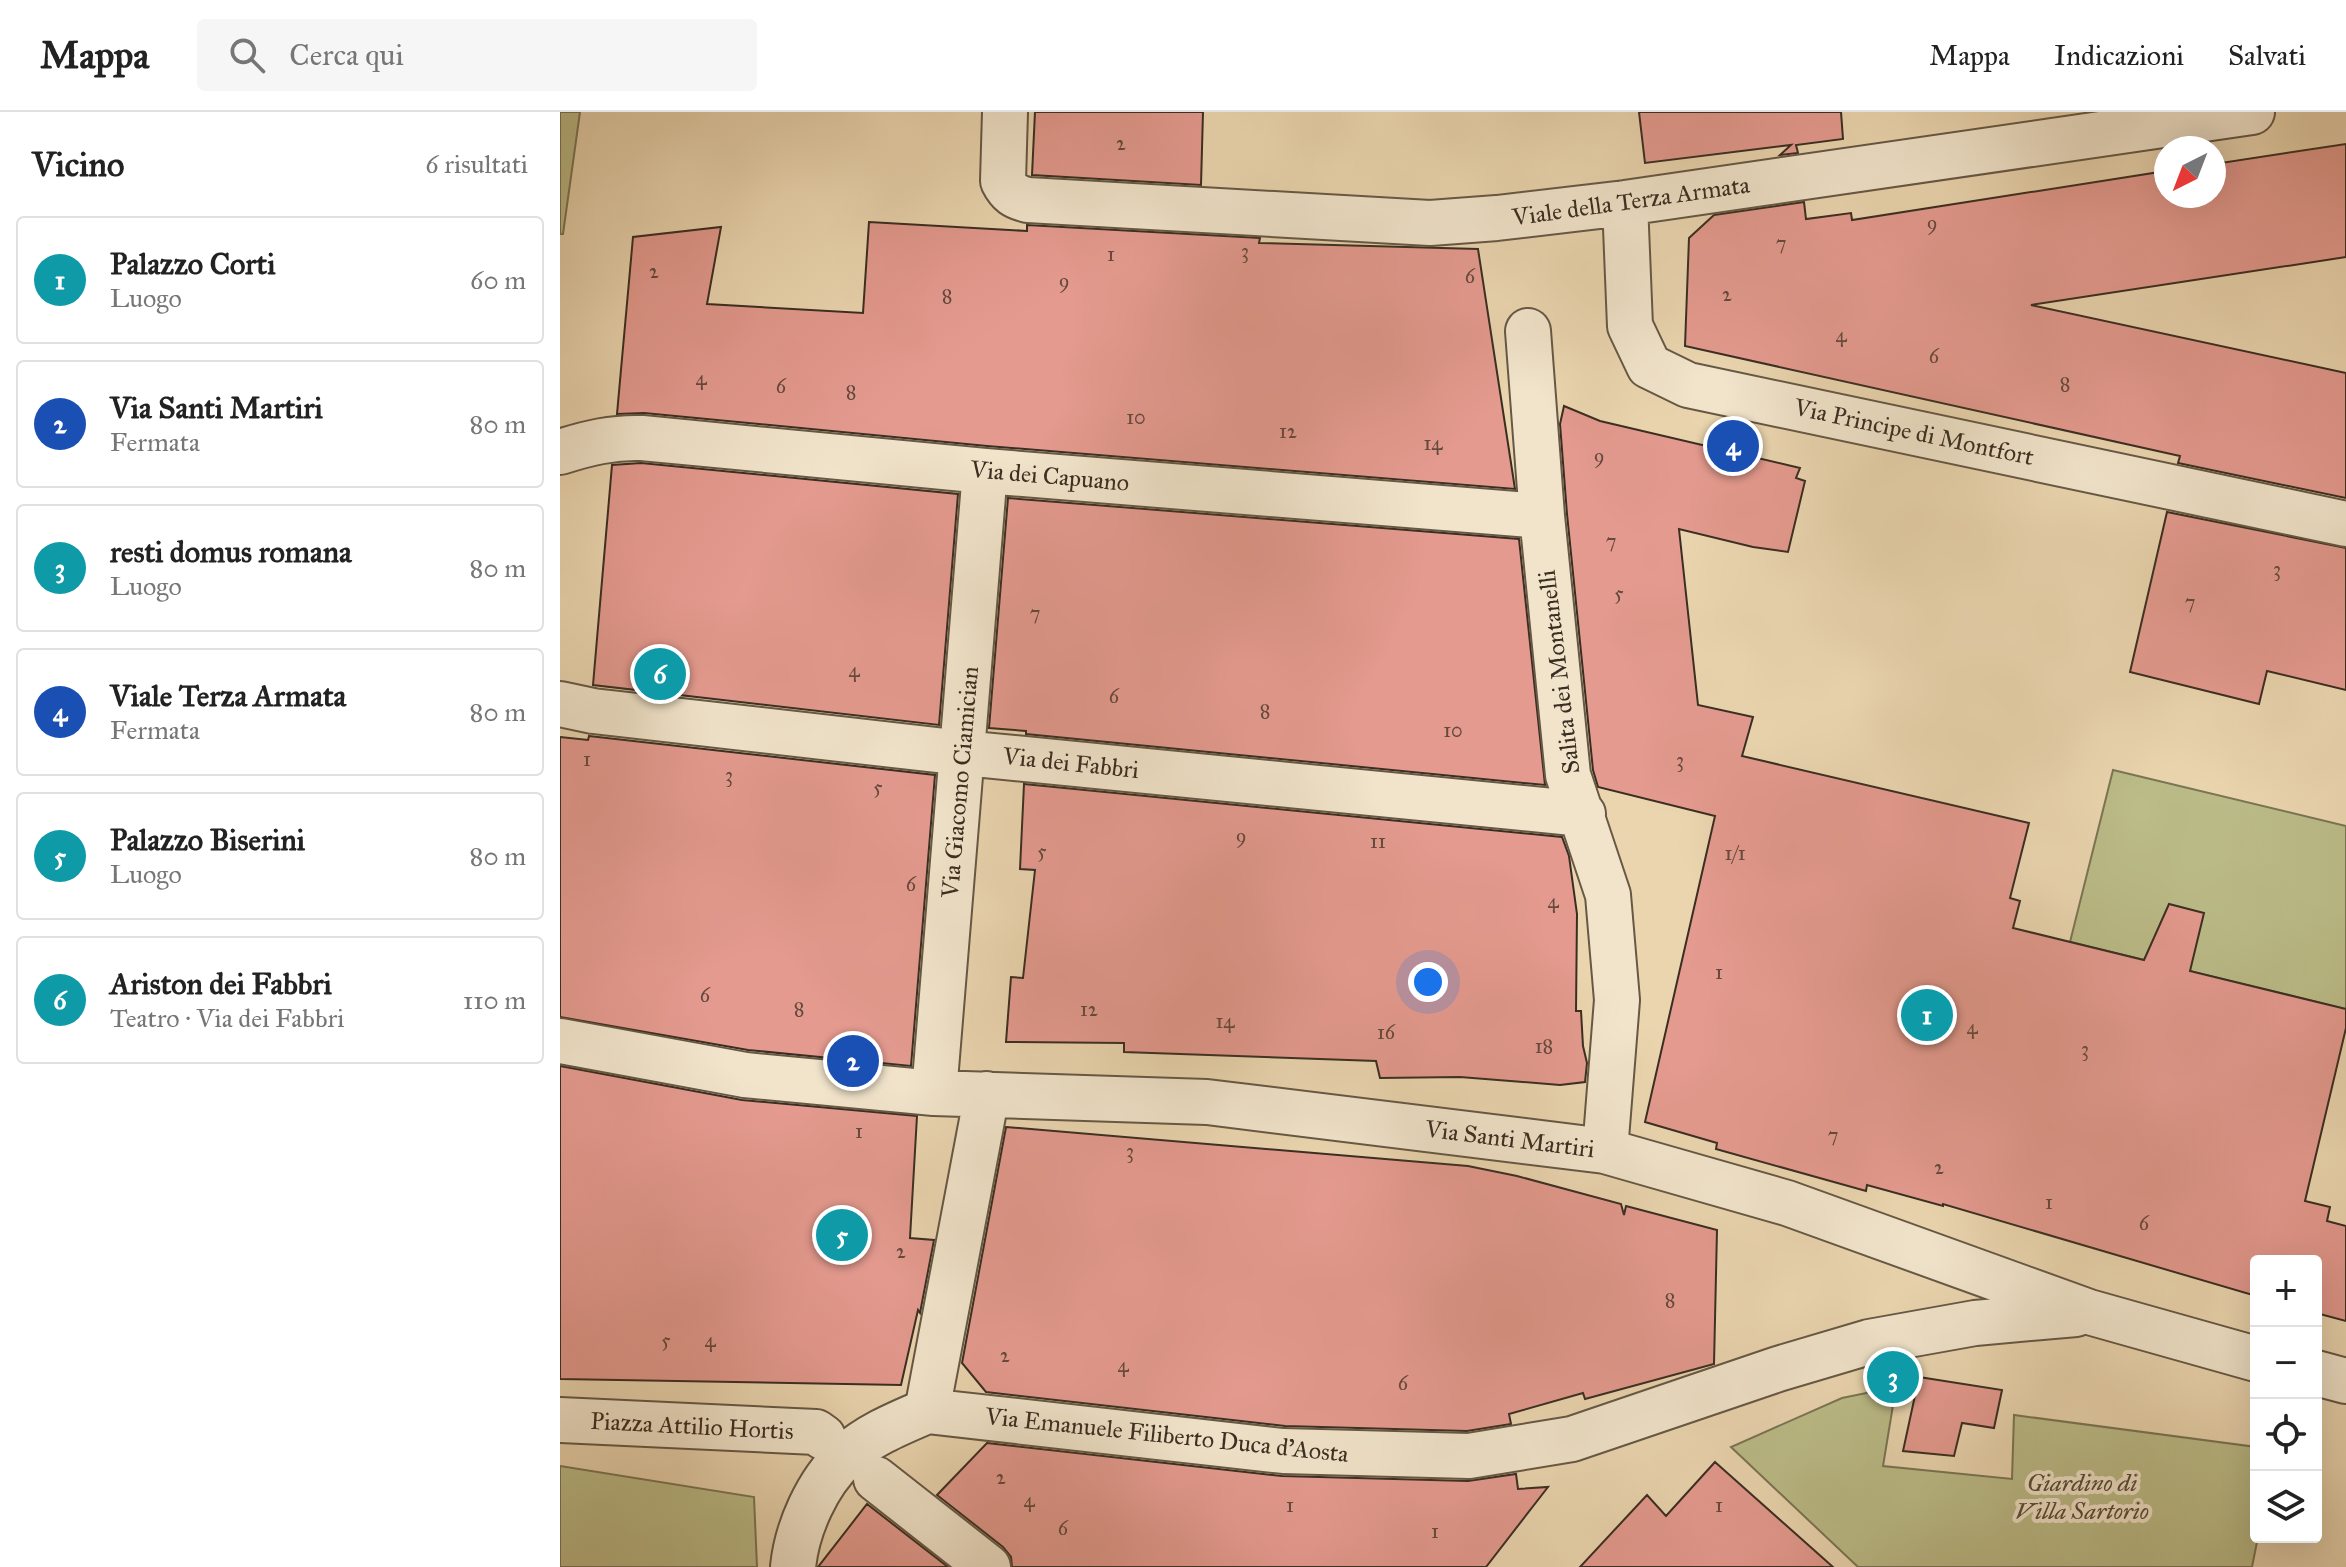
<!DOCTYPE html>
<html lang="it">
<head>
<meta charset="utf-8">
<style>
  :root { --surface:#fff; --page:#f6f6f6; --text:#222; --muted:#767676; --line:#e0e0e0; --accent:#2563eb }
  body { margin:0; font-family:"IM FELL Great Primer",serif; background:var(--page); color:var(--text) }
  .controls { position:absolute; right:24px; bottom:24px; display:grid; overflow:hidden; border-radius:8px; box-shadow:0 8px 32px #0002 }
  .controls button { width:72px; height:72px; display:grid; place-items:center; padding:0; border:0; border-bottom:2px solid var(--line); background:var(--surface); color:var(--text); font:40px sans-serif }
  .compass { position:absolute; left:1594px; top:24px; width:72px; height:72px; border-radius:50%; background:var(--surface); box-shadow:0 8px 32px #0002; rotate:222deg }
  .you { position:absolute; left:868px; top:870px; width:28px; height:28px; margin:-20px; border:6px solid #fff; border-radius:50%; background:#1a73e8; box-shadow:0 0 0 12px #1a73e833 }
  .badge { display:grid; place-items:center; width:52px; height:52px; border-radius:50%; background:var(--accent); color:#fff; font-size:26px; font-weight:700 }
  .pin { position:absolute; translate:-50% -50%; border:4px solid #fff; box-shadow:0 2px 8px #0006 }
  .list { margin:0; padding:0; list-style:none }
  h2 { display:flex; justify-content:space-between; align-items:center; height:104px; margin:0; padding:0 32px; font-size:34px }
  h2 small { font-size:26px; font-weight:400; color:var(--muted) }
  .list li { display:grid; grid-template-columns:52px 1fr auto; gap:24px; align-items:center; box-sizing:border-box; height:128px; margin:0 16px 16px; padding:0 16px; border:2px solid var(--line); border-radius:8px }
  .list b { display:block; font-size:30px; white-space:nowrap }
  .list p { margin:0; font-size:26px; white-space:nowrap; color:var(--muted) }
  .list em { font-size:26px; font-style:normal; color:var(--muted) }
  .icon { flex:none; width:44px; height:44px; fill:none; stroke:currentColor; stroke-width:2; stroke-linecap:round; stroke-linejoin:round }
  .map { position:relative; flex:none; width:1786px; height:1455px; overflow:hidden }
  header { display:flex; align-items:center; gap:48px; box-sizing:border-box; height:112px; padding:0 40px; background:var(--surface); border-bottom:2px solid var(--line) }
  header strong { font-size:38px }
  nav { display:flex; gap:44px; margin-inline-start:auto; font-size:28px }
  .search { width:560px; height:72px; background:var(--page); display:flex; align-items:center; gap:20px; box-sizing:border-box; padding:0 28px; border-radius:8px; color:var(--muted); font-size:30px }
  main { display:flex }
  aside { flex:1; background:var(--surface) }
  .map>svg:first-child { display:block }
  .green { fill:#bbbc88; stroke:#7a7555; stroke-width:2 }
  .building { fill:#e49a8f; stroke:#3a2e22; stroke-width:2 }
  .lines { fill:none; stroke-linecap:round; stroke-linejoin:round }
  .minor-casing { stroke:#665845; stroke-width:48 }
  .minor { stroke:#f1e4cb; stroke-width:44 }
  .labels { text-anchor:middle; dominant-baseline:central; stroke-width:8; stroke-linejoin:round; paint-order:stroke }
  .number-label { font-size:20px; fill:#64493d }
  .street-label { font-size:24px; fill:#3a2e22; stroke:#f1e4cb }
  .park-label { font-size:24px; font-style:italic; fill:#544a36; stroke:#f1e4cb }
</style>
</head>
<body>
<header>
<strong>Mappa</strong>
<div class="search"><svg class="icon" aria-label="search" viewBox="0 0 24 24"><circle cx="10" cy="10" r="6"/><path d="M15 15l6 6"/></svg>Cerca qui</div>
<nav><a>Mappa</a><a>Indicazioni</a><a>Salvati</a></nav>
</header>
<main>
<aside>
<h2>Vicino<small>6 risultati</small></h2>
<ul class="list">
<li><span class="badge" style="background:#0f9aa8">1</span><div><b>Palazzo Corti</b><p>Luogo</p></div><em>60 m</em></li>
<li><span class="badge" style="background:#1a4fb4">2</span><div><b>Via Santi Martiri</b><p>Fermata</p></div><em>80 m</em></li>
<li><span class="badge" style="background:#0f9aa8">3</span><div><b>resti domus romana</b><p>Luogo</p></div><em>80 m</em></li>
<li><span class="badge" style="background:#1a4fb4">4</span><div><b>Viale Terza Armata</b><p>Fermata</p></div><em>80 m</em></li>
<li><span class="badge" style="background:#0f9aa8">5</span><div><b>Palazzo Biserini</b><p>Luogo</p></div><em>80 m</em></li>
<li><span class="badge" style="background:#0f9aa8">6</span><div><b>Ariston dei Fabbri</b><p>Teatro · Via dei Fabbri</p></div><em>110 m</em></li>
</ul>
</aside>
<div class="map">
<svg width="1786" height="1455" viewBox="0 0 1786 1455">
  <rect width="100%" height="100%" fill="#ead5af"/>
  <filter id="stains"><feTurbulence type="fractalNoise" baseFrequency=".0025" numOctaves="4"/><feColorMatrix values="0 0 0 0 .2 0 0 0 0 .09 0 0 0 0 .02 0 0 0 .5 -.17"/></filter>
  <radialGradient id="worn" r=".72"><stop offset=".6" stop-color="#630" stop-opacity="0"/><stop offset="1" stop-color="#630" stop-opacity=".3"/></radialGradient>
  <path class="green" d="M0,0H20L3,122H0Z
    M1553,658L1786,714V897L1510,830Z
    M1336,1275L1323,1354L1452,1367L1454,1303L1696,1335L1698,1425L1692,1455H1298L1171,1335L1282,1286Z
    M0,1354L194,1385L197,1455H0Z"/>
  <path class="building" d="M475,0H643L641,73L472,63Z
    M1079,0H1281L1283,27L1236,33L1238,41L1220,43L1231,33L1085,51Z
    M1786,32V145L1471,193L1786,261V386L1618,351L1620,344L1125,234L1129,126L1154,103L1244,90L1246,107L1291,101L1292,108L1606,59V84H1654V52Z
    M309,110L467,119V113L700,126L699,131L918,137L955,377L427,334L84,301L57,302L73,125L161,115L147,192L303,201Z
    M1004,294L1040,309L1240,356L1236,366L1245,369L1228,440L1193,435L1119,417L1138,593L1193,605L1182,644L1469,711L1450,786L1460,789L1453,816L1584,848L1609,792L1644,801L1630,859L1786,897V916L1745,1089L1770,1095L1767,1109L1786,1114V1209L1756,1201V1149H1696V1184L1383,1092V1094L1307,1073L1306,1079L1156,1037L1157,1031L1085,1010L1155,704L1038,675L1033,658L1007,402L1000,312Z
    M81,351L398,382L379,613L33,573L52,353Z
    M448,386L959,427L985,673L466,622V619L429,616Z
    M1607,400L1786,436V578L1707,559L1699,592L1570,560Z
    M29,624L375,663L351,954L188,938L0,905V625L28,628Z
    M464,672L1002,725L1009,744L1017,802L1016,899H1021L1023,934L1027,951L1025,970L1000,973L900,965L820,966L816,949L564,940V931L446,930L451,865L463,866L475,758L460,757Z
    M0,954L182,988L357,1004L350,1126L374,1128L360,1201L358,1198L341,1273L0,1267Z
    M446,1015L908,1054L957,1064L1061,1092L1064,1103L1066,1094L1157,1118L1154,1252L1025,1287L1023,1281L949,1302L951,1312L907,1319L725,1314L426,1280L402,1251Z
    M1359,1265L1442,1278L1434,1316L1402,1311L1394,1344L1343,1339Z
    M427,1331L722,1364L908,1369L956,1362L958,1377L988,1375L926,1455H452L451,1445L443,1435L377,1383Z
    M1155,1350L1273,1455H1020L1087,1383L1106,1404Z
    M307,1392L388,1455H258Z"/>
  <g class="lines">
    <g class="minor-casing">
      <path id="minor" d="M445,0L443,69C449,81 455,85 468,88L870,111L937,106L1065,91L1692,0
        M1065,91L1070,214L1089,254L1128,273L1786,412
        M968,219L982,404L1008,663L1048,783L1057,888L1045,1039
        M0,340C28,331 53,325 82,326L425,359L982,404
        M0,592L33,599L403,641L1023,702
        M0,929L185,963L374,981L647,990L1045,1039L1227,1091L1529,1200L1696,1247
        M374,981L425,359
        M1756,1261L1786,1269
        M367,1299L723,1339L909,1344L1012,1327L1218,1257L1309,1230L1415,1211L1516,1202
        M367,1299L427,982
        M0,1308L256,1320L263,1325
        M316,1367L428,1455
        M233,1455C237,1416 257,1371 286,1344C309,1323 339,1311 367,1299"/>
    </g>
    <use href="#minor" class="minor"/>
  </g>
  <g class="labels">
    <g class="number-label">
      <text x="561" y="31">2</text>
      <text x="1372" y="111">9</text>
      <text x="1221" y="131">7</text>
      <text x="685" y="139">3</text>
      <text x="551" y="142">1</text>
      <text x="94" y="159">2</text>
      <text x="910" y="164">6</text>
      <text x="504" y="169">9</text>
      <text x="1167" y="182">2</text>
      <text x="387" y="184">8</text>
      <text x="1281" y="223">4</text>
      <text x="1374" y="244">6</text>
      <text x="141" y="266">4</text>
      <text x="1505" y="272">8</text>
      <text x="221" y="274">6</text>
      <text x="291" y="280">8</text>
      <text x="576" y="305">10</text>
      <text x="728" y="319">12</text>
      <text x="873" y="331">14</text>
      <text x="1039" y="344">9</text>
      <text x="1051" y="429">7</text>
      <text x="1717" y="457">3</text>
      <text x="1059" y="481">5</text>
      <text x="1630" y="490">7</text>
      <text x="475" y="501">7</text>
      <text x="294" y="558">4</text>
      <text x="554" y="584">6</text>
      <text x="705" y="599">8</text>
      <text x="893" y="618">10</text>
      <text x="27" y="647">1</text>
      <text x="1120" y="648">3</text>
      <text x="169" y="663">3</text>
      <text x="318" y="675">5</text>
      <text x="681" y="724">9</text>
      <text x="818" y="729">11</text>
      <text x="482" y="739">5</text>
      <text x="1175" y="741">1/1</text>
      <text x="351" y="772">6</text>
      <text x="993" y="789">4</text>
      <text x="1159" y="860">1</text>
      <text x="145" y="883">6</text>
      <text x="239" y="897">8</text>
      <text x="529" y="897">12</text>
      <text x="665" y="909">14</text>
      <text x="1412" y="915">4</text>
      <text x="826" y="920">16</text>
      <text x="984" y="934">18</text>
      <text x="1525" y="937">3</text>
      <text x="299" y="1019">1</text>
      <text x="1273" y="1023">7</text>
      <text x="570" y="1039">3</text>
      <text x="1379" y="1055">2</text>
      <text x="1489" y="1090">1</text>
      <text x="1584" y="1111">6</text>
      <text x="341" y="1139">2</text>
      <text x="1110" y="1188">8</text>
      <text x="106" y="1228">5</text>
      <text x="150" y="1228">4</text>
      <text x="445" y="1243">2</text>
      <text x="563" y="1253">4</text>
      <text x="843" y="1271">6</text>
      <text x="441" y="1365">2</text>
      <text x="469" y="1388">4</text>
      <text x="730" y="1393">1</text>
      <text x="1159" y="1393">1</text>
      <text x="503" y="1416">6</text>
      <text x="875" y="1419">1</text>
    </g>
    <g class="street-label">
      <text transform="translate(1071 89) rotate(-8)">Viale della Terza Armata</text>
      <text transform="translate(1354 320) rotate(12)">Via Principe di Montfort</text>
      <text transform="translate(490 364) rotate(5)">Via dei Capuano</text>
      <text transform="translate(999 560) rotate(-97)">Salita dei Montanelli</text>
      <text transform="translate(511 651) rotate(6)">Via dei Fabbri</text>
      <text transform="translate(400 670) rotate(-85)">Via Giacomo Ciamician</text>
      <text transform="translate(950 1027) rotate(7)">Via Santi Martiri</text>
      <text transform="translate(132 1314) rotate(3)">Piazza Attilio Hortis</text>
      <text transform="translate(607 1323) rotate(6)">Via Emanuele Filiberto Duca d'Aosta</text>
    </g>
    <g class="park-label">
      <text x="1522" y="1371">Giardino di<tspan x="1522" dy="28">Villa Sartorio</tspan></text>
    </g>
  </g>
  <rect width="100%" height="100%" filter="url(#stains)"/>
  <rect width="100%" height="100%" fill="url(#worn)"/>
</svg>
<div class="controls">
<button>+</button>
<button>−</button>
<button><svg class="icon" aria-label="locate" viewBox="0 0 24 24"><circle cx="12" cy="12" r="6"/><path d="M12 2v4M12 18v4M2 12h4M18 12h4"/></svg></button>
<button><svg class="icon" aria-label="layers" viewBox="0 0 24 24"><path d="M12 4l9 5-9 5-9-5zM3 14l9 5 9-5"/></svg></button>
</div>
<svg class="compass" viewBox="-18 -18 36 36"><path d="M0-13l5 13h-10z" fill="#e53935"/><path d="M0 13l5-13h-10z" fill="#767676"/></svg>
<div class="you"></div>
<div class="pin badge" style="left:1367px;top:903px;background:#0f9aa8">1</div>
<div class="pin badge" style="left:293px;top:949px;background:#1a4fb4">2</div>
<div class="pin badge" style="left:1333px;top:1265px;background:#0f9aa8">3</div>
<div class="pin badge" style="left:1173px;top:334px;background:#1a4fb4">4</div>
<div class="pin badge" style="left:282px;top:1123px;background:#0f9aa8">5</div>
<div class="pin badge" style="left:100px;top:562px;background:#0f9aa8">6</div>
</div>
</main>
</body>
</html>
